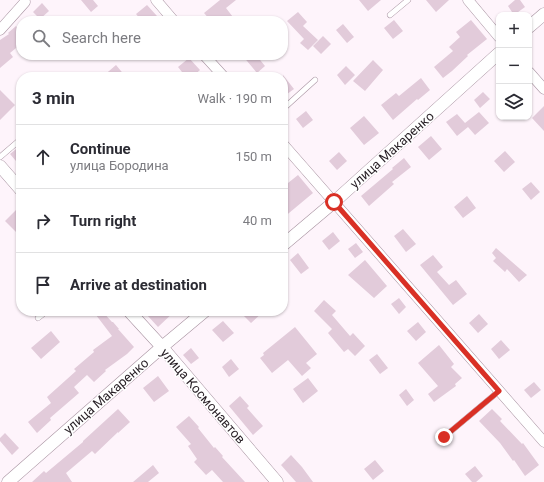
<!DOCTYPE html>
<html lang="en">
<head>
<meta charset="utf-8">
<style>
  :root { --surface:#fff; --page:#f2f2f3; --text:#2b2b33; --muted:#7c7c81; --line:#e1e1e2 }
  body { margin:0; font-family:Roboto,sans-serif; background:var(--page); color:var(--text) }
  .controls { position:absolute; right:12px; top:12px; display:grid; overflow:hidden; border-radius:8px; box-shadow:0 1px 3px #0004 }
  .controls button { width:36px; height:36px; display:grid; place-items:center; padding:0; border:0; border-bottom:1px solid var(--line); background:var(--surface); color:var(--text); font:20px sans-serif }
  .stop { position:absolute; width:12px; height:12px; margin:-9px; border:3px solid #d93025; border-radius:50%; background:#fff }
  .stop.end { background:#d93025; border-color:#fff; box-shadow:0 1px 4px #0008 }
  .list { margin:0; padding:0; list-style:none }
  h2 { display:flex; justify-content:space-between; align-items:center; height:52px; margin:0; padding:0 16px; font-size:17px }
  h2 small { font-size:13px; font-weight:400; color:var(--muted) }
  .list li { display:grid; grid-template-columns:26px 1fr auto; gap:12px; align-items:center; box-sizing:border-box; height:64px; padding:0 16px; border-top:1px solid var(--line) }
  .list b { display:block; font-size:15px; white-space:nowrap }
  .list p { margin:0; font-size:13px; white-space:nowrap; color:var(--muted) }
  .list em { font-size:13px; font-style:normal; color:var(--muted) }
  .icon { flex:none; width:22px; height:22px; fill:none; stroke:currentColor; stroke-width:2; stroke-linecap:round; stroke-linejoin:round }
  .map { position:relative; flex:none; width:544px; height:482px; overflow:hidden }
  .search { position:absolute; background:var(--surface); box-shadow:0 1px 3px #0004; left:16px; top:16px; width:272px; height:44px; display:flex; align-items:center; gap:10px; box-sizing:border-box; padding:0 14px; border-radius:16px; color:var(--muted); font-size:15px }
  .panel { position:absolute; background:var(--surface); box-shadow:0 1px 3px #0004; left:16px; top:72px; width:272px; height:244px; border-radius:16px }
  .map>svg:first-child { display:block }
  .building { fill:#e2cbda }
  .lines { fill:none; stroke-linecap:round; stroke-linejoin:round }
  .service-casing { stroke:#a893a1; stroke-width:6 }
  .minor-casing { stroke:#a893a1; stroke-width:11 }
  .tertiary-casing { stroke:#a893a1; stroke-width:13 }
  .service { stroke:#fff; stroke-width:5 }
  .minor { stroke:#fff; stroke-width:10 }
  .tertiary { stroke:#fff; stroke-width:12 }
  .route { stroke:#d93025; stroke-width:5 }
  .labels { text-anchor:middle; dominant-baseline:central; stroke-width:3; stroke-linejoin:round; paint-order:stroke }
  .street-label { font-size:13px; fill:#261e24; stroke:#fff }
</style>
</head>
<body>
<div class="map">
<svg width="544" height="482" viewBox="0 0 544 482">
  <rect width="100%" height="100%" fill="#fef4fb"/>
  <path class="building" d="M81,0H93L98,6L91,12Z
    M220,0H236L226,8L236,21H211L204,13Z
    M359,0H381L368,11Z
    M426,0H449L436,12Z
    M515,0H520L525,7L514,15L508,6Z
    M42,3L49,11L40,19L33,12Z
    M147,5L157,16L150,21H142L136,14Z
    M298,12L307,22L303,26L318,40L308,50L300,43L304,39L287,21Z
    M394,20L403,31L393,39L384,28Z
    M471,20L487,39L467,55L468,56L452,71L443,78L434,67L453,51L449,47L460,37L456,32Z
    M343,24L354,37L347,43L336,30Z
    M16,26L21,33V44L10,53L13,57L0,68V40L9,34L8,33Z
    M323,36L331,44L321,54L313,46Z
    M242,55H256L265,66L257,73Z
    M189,58L200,70L192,77H186L178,67Z
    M373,60L383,70L365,91L353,81Z
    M116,65L126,77H102Z
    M346,66L355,75L345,85L337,75Z
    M283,75L294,89L283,97Z
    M421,78L430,90L418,100L417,99L393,120L381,105L396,93L399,96Z
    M0,90L15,105L0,120Z
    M483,92L490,99L480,108L474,100Z
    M544,106V131L532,118Z
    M306,111L313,120L303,128L296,119Z
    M479,112L489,123L475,135L468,127L457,136L446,122L457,114L465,123Z
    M364,116L379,133L364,145L350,128Z
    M431,136L442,149L429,160L418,147Z
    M21,145V167L10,154Z
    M505,151L515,162L504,172L494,161Z
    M339,152L347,161L337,170L329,161Z
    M404,158L411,167L392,182L394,184L369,206L361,196L393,169L392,168Z
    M298,175L313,193L283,218V187Z
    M531,182L540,192L531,200L522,189Z
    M467,196L476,208L463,218L454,207Z
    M16,210L21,216V237L5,221Z
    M403,229L416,244L406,252L394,236Z
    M333,232L340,241L329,250L322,241Z
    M356,243L363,252L355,258L348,249Z
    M496,248L527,275L519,282L507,269L505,272L493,261L496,258L492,253Z
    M298,253L309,268L301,274L290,260Z
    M433,255L443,267L437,272L449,285L456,280L467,294L453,305L420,265Z
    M365,260L387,286L374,298L348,275Z
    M399,298L406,307L399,314L391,304Z
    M324,300L336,311L332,315L350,336L353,333L365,346L355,356L348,349L344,352L328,333L332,329L314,311Z
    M101,311H102L112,322H113L119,329H118L134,347L127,354L105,370L106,371L94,382L87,375L74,387L79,393L50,418L51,420L37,433L28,422L51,403L47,397L76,371L74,369L94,352L93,350L112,336L96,315Z
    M152,311H175L158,327L147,315Z
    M239,311H264L251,323Z
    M479,314L488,324L478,333L469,323Z
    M223,321L234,333L223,342L212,330Z
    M418,322L426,332L416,341L407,331Z
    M295,327L317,354L306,363L311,368L302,376L288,360L272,373L260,358L264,355L263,353Z
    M51,331L60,342L41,359L31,348Z
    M501,340L510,350L499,359L491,349Z
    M439,345L454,364L451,367L462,378L455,384L456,386L434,402L428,394L438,386L418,363Z
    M191,348L199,358L191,364L183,355Z
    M377,354L388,368L380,374L369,360Z
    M231,359L239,369L229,377L222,367Z
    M158,376L169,391L154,402L143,388Z
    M308,378L318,391L303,403L293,389Z
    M534,382L541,390L531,398L524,390Z
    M406,389L414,400L407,406L399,395Z
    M240,396L249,406L247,408L263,426L253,435L229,406Z
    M118,409L130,422L118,433V432L95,454L92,451L66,473L72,482H32L44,471L46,473L83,442V441Z
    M492,409L502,419L500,421L522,444L523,443L539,465L525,476L514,460L513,461L500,443L479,421Z
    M189,416L199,427L198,428L214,448L215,447L223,456L222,457L245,482H223L212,470L206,475L194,462L197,459L188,446L191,444L176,427Z
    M5,433L19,448L12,455L0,441V438Z
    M291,455L302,467L313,482H296L281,465Z
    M375,460L384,471L373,480L364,469Z
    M153,465L159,473L148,482H133Z
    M475,466L483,476L476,482H472L465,474Z"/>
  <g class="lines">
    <g class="service-casing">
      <path id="service" d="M390,15L408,0
        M283,109L315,80
        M0,157L21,139
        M38,318L47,311
        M444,437L499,391"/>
    </g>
    <g class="minor-casing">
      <path id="minor" d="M156,0L174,21
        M468,0L499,37
        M0,30L25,2
        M204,55L224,77
        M529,72L544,89
        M283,144L544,442"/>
    </g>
    <g class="tertiary-casing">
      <path id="tertiary" d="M529,27L544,14
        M0,166L21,190
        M283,245L334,202L499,53
        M129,311L162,347L277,482
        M8,482L162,347L205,311"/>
    </g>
    <use href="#service" class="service"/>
    <use href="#minor" class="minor"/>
    <use href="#tertiary" class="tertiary"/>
  </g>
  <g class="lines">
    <path class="route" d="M334,202L499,391L444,437"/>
  </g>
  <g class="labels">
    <g class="street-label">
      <text transform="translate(392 150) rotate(-42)">улица Макаренко</text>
      <text transform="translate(106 396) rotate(-41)">улица Макаренко</text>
      <text transform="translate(203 396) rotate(49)">улица Космонавтов</text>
    </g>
  </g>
</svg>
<div class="controls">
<button>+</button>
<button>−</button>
<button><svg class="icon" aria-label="layers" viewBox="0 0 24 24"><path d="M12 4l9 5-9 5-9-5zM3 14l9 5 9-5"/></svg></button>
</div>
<div class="stop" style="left:334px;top:202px"></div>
<div class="stop end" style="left:444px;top:437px"></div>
<div class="search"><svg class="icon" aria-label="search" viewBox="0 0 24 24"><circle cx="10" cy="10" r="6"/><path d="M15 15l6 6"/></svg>Search here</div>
<section class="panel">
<h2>3 min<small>Walk · 190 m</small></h2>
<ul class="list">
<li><svg class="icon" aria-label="ahead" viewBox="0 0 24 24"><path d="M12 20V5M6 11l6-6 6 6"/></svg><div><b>Continue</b><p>улица Бородина</p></div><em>150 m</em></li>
<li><svg class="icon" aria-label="right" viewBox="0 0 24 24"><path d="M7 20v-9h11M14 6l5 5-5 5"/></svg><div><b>Turn right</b></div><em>40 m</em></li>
<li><svg class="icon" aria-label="arrive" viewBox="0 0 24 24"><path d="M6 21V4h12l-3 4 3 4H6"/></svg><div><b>Arrive at destination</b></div></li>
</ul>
</section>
</div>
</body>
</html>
